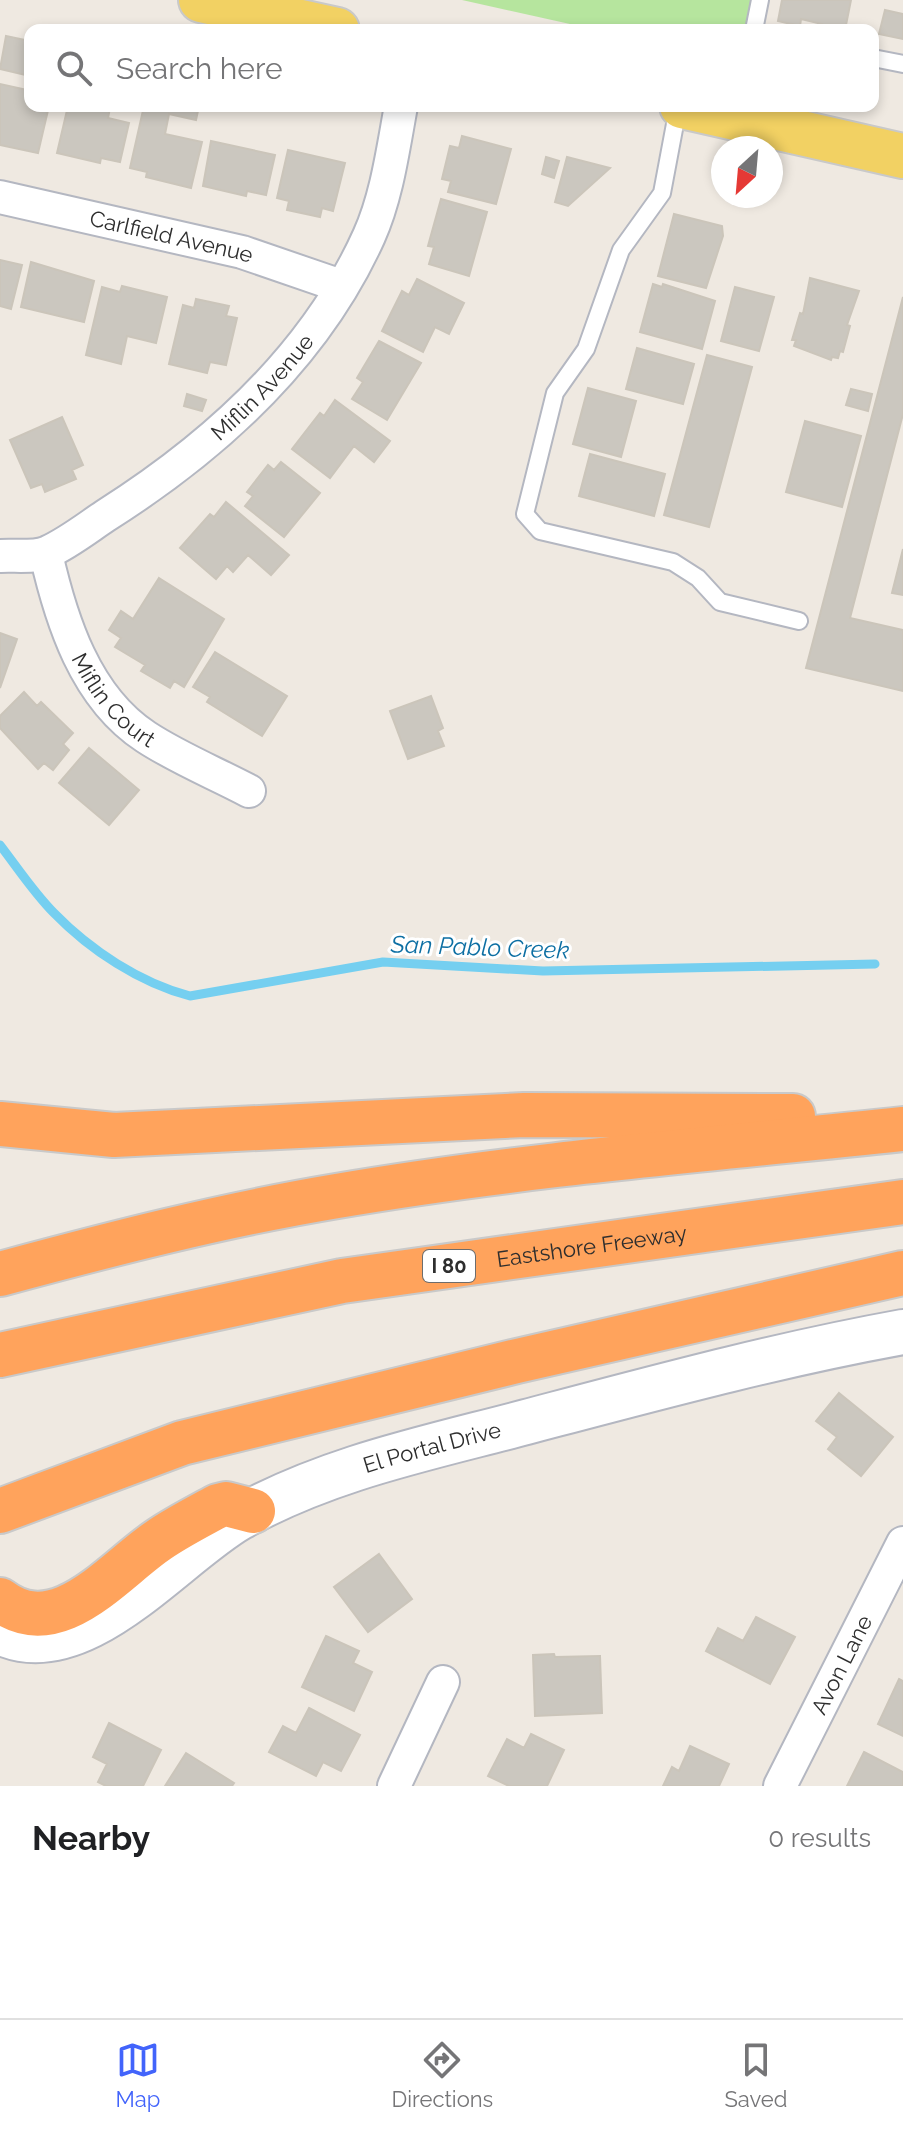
<!DOCTYPE html>
<html lang="en">
<head>
<meta charset="utf-8">
<style>
  :root { --surface:#fff; --page:#f6f6f6; --text:#202124; --muted:#757577; --line:#e0e0e0; --accent:#4264fb }
  body { margin:0; font-family:Raleway,sans-serif; background:var(--page); color:var(--text) }
  .compass { position:absolute; left:711px; top:136px; width:72px; height:72px; border-radius:50%; background:var(--surface); box-shadow:0 4px 12px #0003; rotate:206deg }
  .list { margin:0; padding:0; list-style:none }
  h2 { display:flex; justify-content:space-between; align-items:center; height:104px; margin:0; padding:0 32px; font-size:34px }
  h2 small { font-size:26px; font-weight:400; color:var(--muted) }
  .icon { flex:none; width:44px; height:44px; fill:none; stroke:currentColor; stroke-width:2; stroke-linecap:round; stroke-linejoin:round }
  .map { position:relative; flex:none; width:903px; height:1786px; overflow:hidden }
  .search { position:absolute; background:var(--surface); box-shadow:0 4px 12px #0003; left:24px; right:24px; top:24px; height:88px; display:flex; align-items:center; gap:20px; box-sizing:border-box; padding:0 28px; border-radius:16px; color:var(--muted); font-size:30px }
  .sheet { height:232px; background:var(--surface) }
  nav { display:flex; justify-content:space-around; align-items:center; box-sizing:border-box; height:112px; border-top:2px solid var(--line); background:var(--surface); font-size:22px; color:var(--muted) }
  nav a { display:grid; justify-items:center; gap:4px }
  nav .on { color:var(--accent) }
  .map>svg:first-child { display:block }
  .green { fill:#b6e59e }
  .lines { fill:none; stroke-linecap:round; stroke-linejoin:round }
  .stream { stroke:#75cff0; stroke-width:9 }
  .building { fill:#cbc7bf; stroke:#cbc5ba; stroke-width:2 }
  .lane-casing { stroke:#b4b7c1; stroke-width:20 }
  .street-casing { stroke:#b4b7c1; stroke-width:36 }
  .secondary-casing { stroke:#b4b7c1; stroke-width:48 }
  .primary-casing { stroke:#c9c9c9; stroke-width:48 }
  .highway-casing { stroke:#c9c9c9; stroke-width:48 }
  .lane { stroke:#fff; stroke-width:16 }
  .street { stroke:#fff; stroke-width:32 }
  .secondary { stroke:#fff; stroke-width:44 }
  .primary { stroke:#f2d163; stroke-width:44 }
  .highway { stroke:#ffa35c; stroke-width:44 }
  .labels { text-anchor:middle; dominant-baseline:central; stroke-width:6; stroke-linejoin:round; paint-order:stroke }
  .shield { fill:#fff; stroke:#6d6d6d; stroke-width:2 }
  .shield-label { font-size:20px; font-weight:bold; fill:#2e2e2e }
  .street-label { font-size:22px; fill:#2e2e2e; stroke:#fff }
  .water-label { font-size:24px; font-style:italic; fill:#0d6fa3; stroke:#fff }
</style>
</head>
<body>
<div class="map">
<svg width="903" height="1786" viewBox="0 0 903 1786">
  <rect width="100%" height="100%" fill="#efe9e1"/>
  <path class="green" d="M462,0H762L754,30H597Z"/>
  <g class="lines">
    <path class="stream" d="M0,845C17,867 34,893 54,913C90,950 140,983 190,996L383,962L543,971L875,964"/>
  </g>
  <path class="building" d="M782,0H851L845,30H821L822,24L801,19L800,26L778,21Z
    M885,10L903,14V39L879,34Z
    M6,36L30,41V106H49L38,153L0,145V84L27,90L30,76L0,69Z
    M68,106H107L110,108L108,118L129,123L120,162L101,158L100,163L57,153Z
    M144,106H199L196,120L169,114L165,134L202,142L191,188L146,177L147,172L130,168Z
    M462,136L511,149L496,204L448,192L451,181L442,179L450,146L459,148Z
    M211,141L275,155L266,195L247,191L246,196L203,186Z
    M288,150L345,163L333,211L322,208L320,217L287,210L289,201L277,198Z
    M546,157L559,161L554,178L542,174Z
    M567,157L610,168L568,206L555,202Z
    M441,199L487,212L469,276L429,264L434,247L428,246Z
    M674,214L722,226L723,236L706,288L658,276Z
    M0,260L22,265L11,309L0,306Z
    M31,262L94,281L84,322L21,307Z
    M810,278L859,291L847,325L850,326L843,352L840,351L838,358L832,357L831,360L794,346L796,340H792L800,313L803,314Z
    M417,279L464,303L449,334L435,327L423,352L382,331L402,291L409,295Z
    M653,284L662,287L663,284L715,301L702,349L640,332Z
    M122,286L167,297L156,343L127,336L121,364L86,355L102,287L120,292Z
    M735,287L774,297L759,351L721,341Z
    M903,297V414L850,618L903,630V691L806,668Z
    M196,299L229,306L226,316L237,318L226,365L210,362L207,373L169,364L183,305L194,308Z
    M379,341L421,363L387,420L352,399L363,382L357,378Z
    M637,348L694,364L683,404L626,389Z
    M707,355L752,367L709,527L664,515Z
    M588,388L636,401L621,457L573,444Z
    M851,389L872,394L868,411L846,405Z
    M187,394L206,400L202,411L184,406Z
    M335,400L390,441L374,462L354,446L330,478L292,449L320,413L324,416Z
    M62,417L83,465L72,470L76,479L45,492L42,484L31,488L10,440Z
    M805,421L861,436L842,507L786,492Z
    M590,454L665,474L654,516L579,496Z
    M281,462L320,493L284,537L245,506L253,496L247,492L268,465L274,470Z
    M226,502L289,555L271,575L248,555L233,572L227,566L216,579L180,548L210,514L214,517Z
    M903,549V595L892,593Z
    M159,578L224,619L184,687L174,681L170,688L141,671L145,665L115,647L121,638L109,630L121,611L133,619Z
    M0,633L17,639L0,688Z
    M215,652L287,696L262,736L207,702L210,697L193,687Z
    M24,692L37,706L41,702L73,733L63,744L69,750L53,770L44,763L38,769L0,728V716Z
    M431,696L443,728L438,731L444,746L408,759L390,711Z
    M89,748L139,790L109,825L59,783Z
    M839,1393L893,1437L861,1476L828,1449L837,1437L816,1421Z
    M379,1554L412,1599L368,1632L334,1587Z
    M756,1617L795,1637L770,1684L706,1651L718,1628L743,1641Z
    M326,1636L359,1651L353,1663L372,1672L354,1711L302,1687Z
    M554,1654L555,1657L600,1656L602,1713L535,1716L533,1655Z
    M899,1679L903,1681V1736L878,1724Z
    M309,1708L360,1735L341,1771L323,1762L316,1776L269,1752L283,1726L296,1733Z
    M109,1723L161,1750L143,1786H106L98,1782L107,1764L93,1757Z
    M531,1734L564,1750L547,1786H509L488,1776L507,1739L524,1748Z
    M690,1746L729,1764L719,1786H663L672,1767L679,1771Z
    M864,1752L903,1772V1786H847Z
    M186,1753L234,1783L232,1786H165Z"/>
  <g class="lines">
    <g class="lane-casing">
      <path id="lane" d="M754,30L760,0
        M873,58L903,64
        M678,108L662,193L621,250L586,349L555,393L525,514L540,531L673,562L698,578L720,602L799,621"/>
    </g>
    <g class="street-casing">
      <g id="street">
        <path id="s1" d="M0,197L242,252L341,286"/>
        <path id="s2" d="M46,554C61,620 85,697 146,737C178,758 215,773 249,791"/>
        <path id="s3" d="M0,556C14,555 36,558 48,552C68,543 87,528 105,516C214,447 315,356 369,236C387,196 393,149 401,106"/>
        <path d="M394,1786L443,1682"/>
        <path id="s4" d="M780,1786L903,1543"/>
      </g>
    </g>
    <g class="secondary-casing">
      <g id="secondary">
        <path id="s5" d="M0,1632C82,1672 173,1556 239,1518C328,1468 428,1448 526,1422C651,1389 776,1355 903,1332"/>
      </g>
    </g>
    <g class="primary-casing">
      <path id="primary" d="M201,0L337,30
        M682,106L903,156"/>
    </g>
    <g class="highway-casing">
      <g id="highway">
        <path d="M0,1124L114,1135L524,1115L793,1116"/>
        <path d="M0,1274C111,1244 223,1215 337,1196C524,1164 714,1149 903,1129"/>
        <path id="s6" d="M0,1355L342,1281L903,1202"/>
        <path d="M0,1511L182,1443L517,1361L903,1273"/>
        <path d="M0,1600C58,1644 114,1570 159,1540C178,1527 198,1517 218,1506L226,1504L253,1511"/>
      </g>
    </g>
    <use href="#lane" class="lane"/>
    <use href="#street" class="street"/>
    <use href="#secondary" class="secondary"/>
    <use href="#primary" class="primary"/>
    <use href="#highway" class="highway"/>
  </g>
  <g class="labels">
    <rect class="shield" x="423" y="1250" width="52" height="32" rx="6"/>
    <g class="shield-label">
      <text x="449" y="1266">I 80</text>
    </g>
    <g class="street-label">
      <text stroke="none"><textPath href="#s1" startOffset="176">Carlfield Avenue</textPath></text>
      <text stroke="none"><textPath href="#s3" startOffset="320">Miflin Avenue</textPath></text>
      <text stroke="none"><textPath href="#s2" startOffset="164">Miflin Court</textPath></text>
      <text stroke="none"><textPath href="#s6" startOffset="602">Eastshore Freeway</textPath></text>
      <text stroke="none"><textPath href="#s5" startOffset="484">El Portal Drive</textPath></text>
      <text stroke="none"><textPath href="#s4" startOffset="136">Avon Lane</textPath></text>
    </g>
    <g class="water-label">
      <text transform="translate(480 947) rotate(2)">San Pablo Creek</text>
    </g>
  </g>
</svg>
<svg class="compass" viewBox="-18 -18 36 36"><path d="M0-13l5 13h-10z" fill="#e53935"/><path d="M0 13l5-13h-10z" fill="#757577"/></svg>
<div class="search"><svg class="icon" aria-label="search" viewBox="0 0 24 24"><circle cx="10" cy="10" r="6"/><path d="M15 15l6 6"/></svg>Search here</div>
</div>
<section class="sheet">
<h2>Nearby<small>0 results</small></h2>
<ul class="list">
</ul>
</section>
<nav>
<a class="on"><svg class="icon" aria-label="map" viewBox="0 0 24 24"><path d="M3 6l6-2 6 2 6-2v14l-6 2-6-2-6 2zM9 4v14M15 6v14"/></svg>Map</a>
<a><svg class="icon" aria-label="directions" viewBox="0 0 24 24"><path d="M12 3l9 9-9 9-9-9zM9 14v-3h6M13 9l2 2-2 2"/></svg>Directions</a>
<a><svg class="icon" aria-label="saved" viewBox="0 0 24 24"><path d="M7 4h10v16l-5-4-5 4z"/></svg>Saved</a>
</nav>
</body>
</html>
